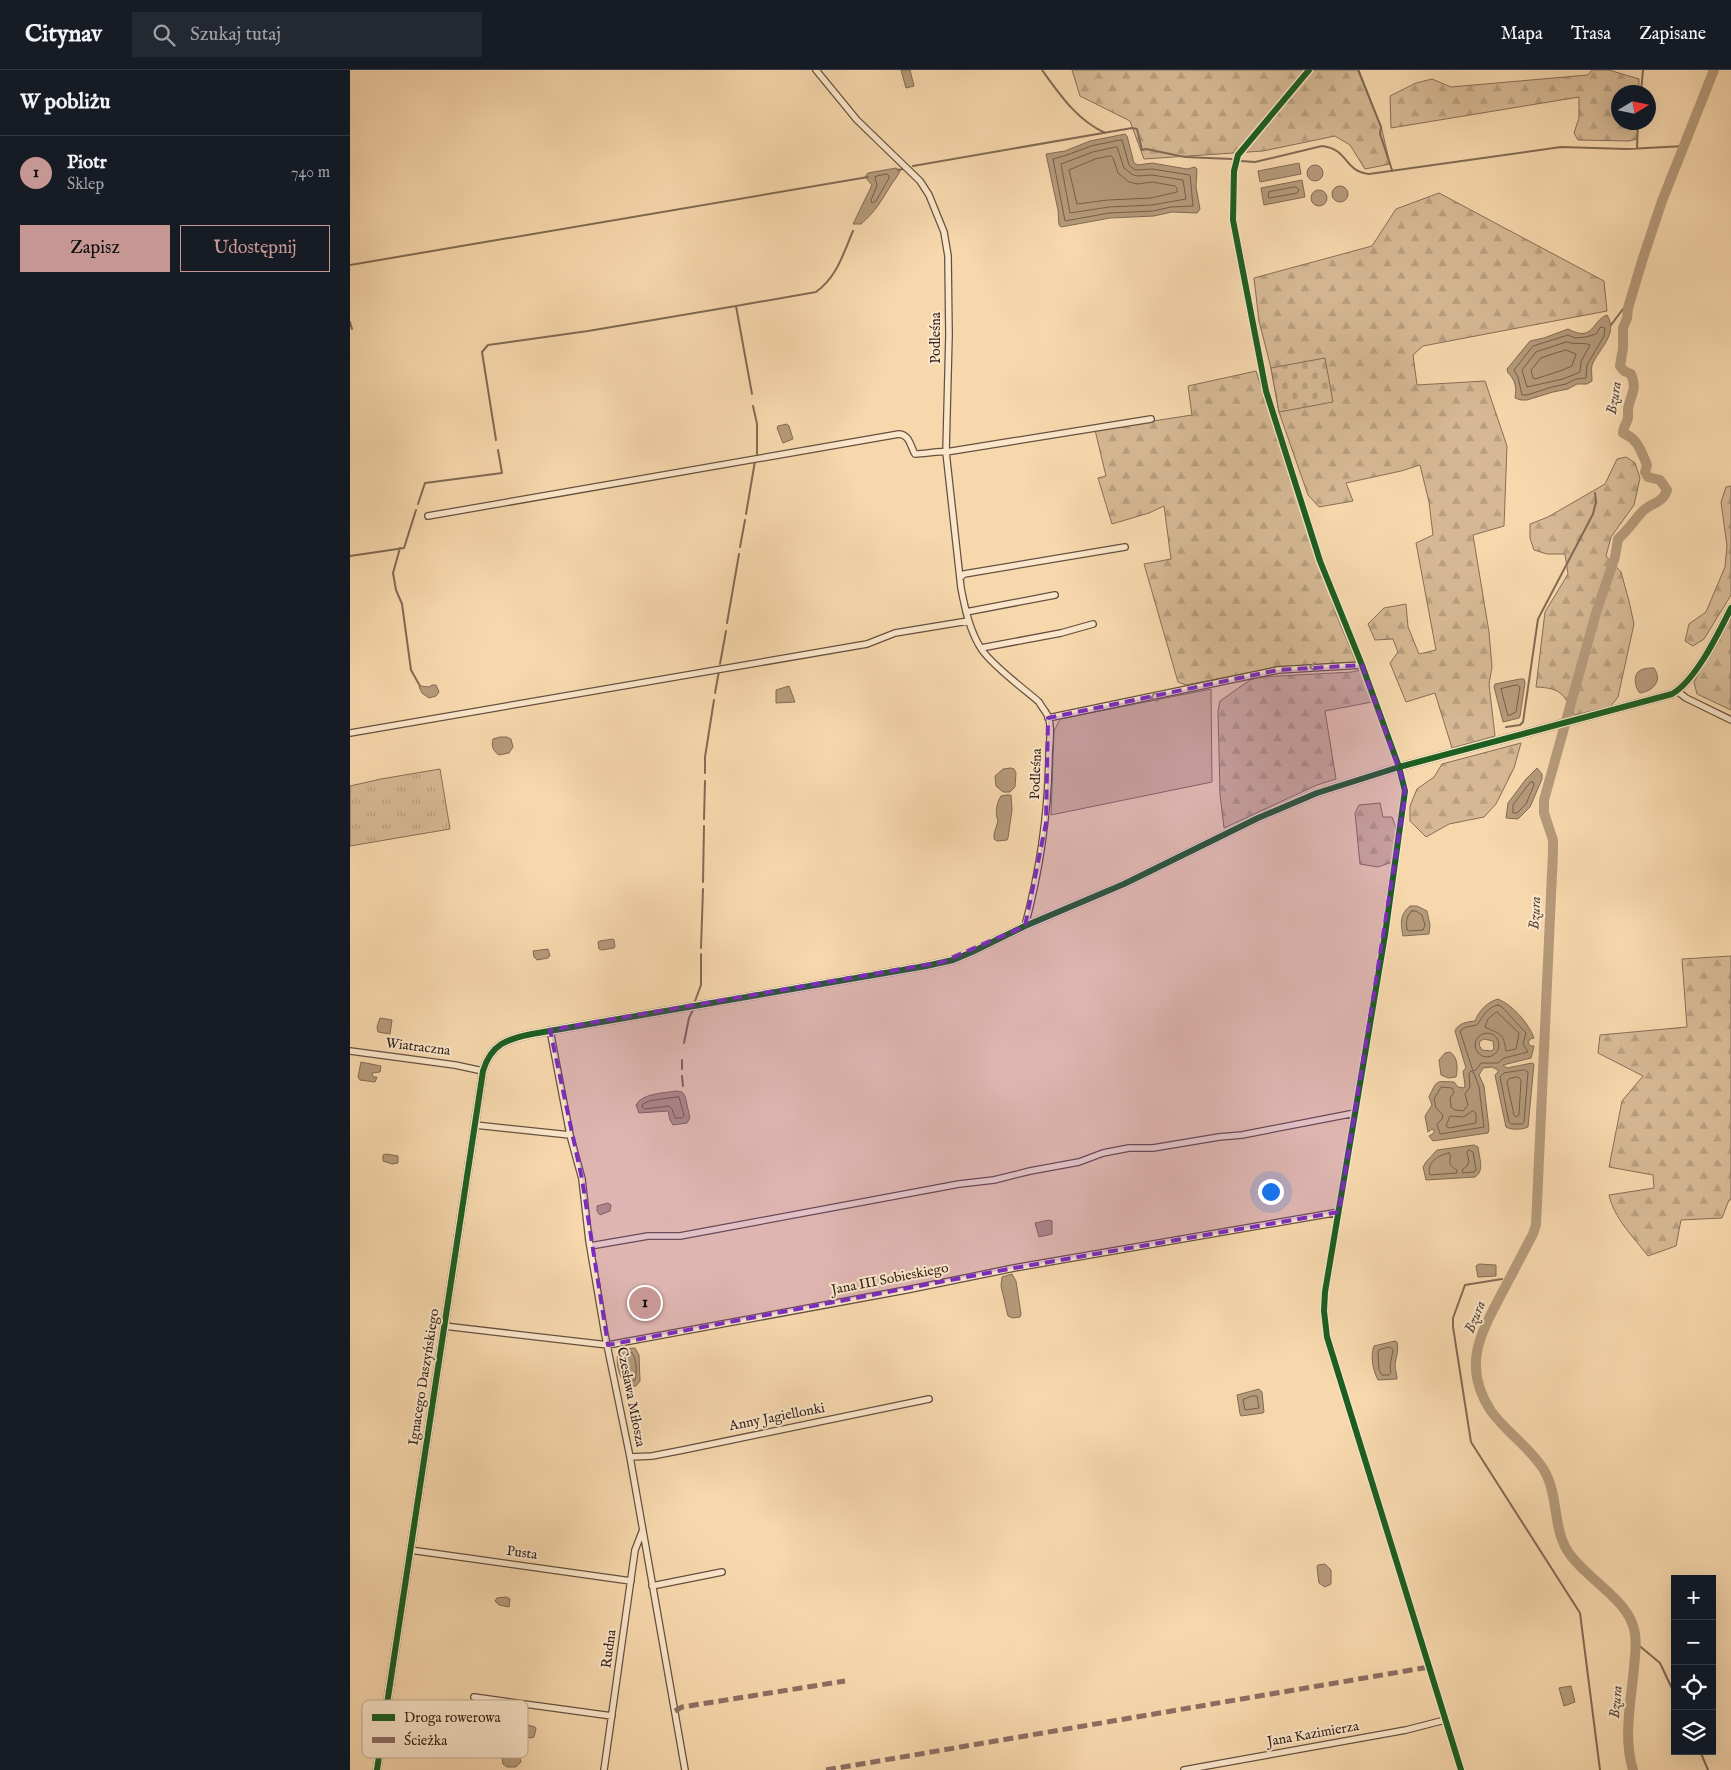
<!DOCTYPE html>
<html lang="pl">
<head>
<meta charset="utf-8">
<style>
  :root { --surface:#171b24; --page:#242831; --text:#f1f3f6; --muted:#9ea1a6; --line:#363941; --accent:#c59692 }
  body { margin:0; font-family:"IM FELL English",serif; background:var(--page); color:var(--text) }
  .controls { position:absolute; right:15px; bottom:15px; display:grid; overflow:hidden; border-radius:0px; box-shadow:0 5px 20px #0002 }
  .controls button { width:45px; height:45px; display:grid; place-items:center; padding:0; border:0; border-bottom:1px solid var(--line); background:var(--surface); color:var(--text); font:25px sans-serif }
  .compass { position:absolute; left:1261px; top:15px; width:45px; height:45px; border-radius:50%; background:var(--surface); box-shadow:0 5px 20px #0002; rotate:80deg }
  .you { position:absolute; left:920px; top:1121px; width:18px; height:18px; margin:-12px; border:4px solid #fff; border-radius:50%; background:#1a73e8; box-shadow:0 0 0 8px #1a73e833 }
  .badge { display:grid; place-items:center; width:32px; height:32px; border-radius:50%; background:var(--accent); color:#111; font-size:16px; font-weight:700 }
  .pin { position:absolute; translate:-50% -50%; border:2px solid #fff; box-shadow:0 1px 5px #0006 }
  .list { margin:0; padding:0; list-style:none }
  h2 { display:flex; justify-content:space-between; align-items:center; height:65px; margin:0; padding:0 20px; font-size:21px }
  h2 small { font-size:16px; font-weight:400; color:var(--muted) }
  .list li { display:grid; grid-template-columns:32px 1fr auto; gap:15px; align-items:center; box-sizing:border-box; height:75px; padding:0 20px; border-top:1px solid var(--line) }
  .list b { display:block; font-size:19px; white-space:nowrap }
  .list p { margin:0; font-size:16px; white-space:nowrap; color:var(--muted) }
  .list em { font-size:16px; font-style:normal; color:var(--muted) }
  .actions { display:flex; gap:10px; padding:15px 20px }
  .actions a { flex:1; padding:11px 0; border:1px solid var(--accent); border-radius:0px; text-align:center; font-size:18px; color:var(--accent) }
  .actions .main { background:var(--accent); color:#111 }
  .icon { flex:none; width:28px; height:28px; fill:none; stroke:currentColor; stroke-width:2; stroke-linecap:round; stroke-linejoin:round }
  .map { position:relative; flex:none; width:1381px; height:1700px; overflow:hidden }
  header { display:flex; align-items:center; gap:30px; box-sizing:border-box; height:70px; padding:0 25px; background:var(--surface); border-bottom:1px solid var(--line) }
  header strong { font-size:24px }
  nav { display:flex; gap:28px; margin-inline-start:auto; font-size:18px }
  .search { width:350px; height:45px; background:var(--page); display:flex; align-items:center; gap:12px; box-sizing:border-box; padding:0 18px; border-radius:0px; color:var(--muted); font-size:19px }
  main { display:flex }
  aside { flex:1; background:var(--surface) }
  .map>svg:first-child { display:block }
  .grass { fill:url(#grass-tufts); stroke:#866e57 }
  .forest { fill:url(#forest-firs); stroke:#866e57 }
  .cemetery { fill:url(#cemetery-stones); stroke:#866e57 }
  .pitch { fill:#d6b994; stroke:#866e57 }
  .water { fill:#b59a7b; stroke:#826a54; fill-rule:evenodd }
  .lines { fill:none; stroke-linecap:round; stroke-linejoin:round }
  .shore { stroke:#755e4a; stroke-width:1 }
  .stream { stroke:#826a54; stroke-width:2 }
  .river { stroke:#b59a7b; stroke-width:10 }
  .minor-casing { stroke:#66503f; stroke-width:8 }
  .tertiary-casing { stroke:#66503f; stroke-width:9 }
  .minor { stroke:#fae6ca; stroke-width:5.5 }
  .tertiary { stroke:#fae6ca; stroke-width:7 }
  .quiet { stroke:#8d6e63; stroke-width:5; stroke-dasharray:10 5; stroke-linecap:butt }
  .cycleway-casing { stroke:#fae6ca; stroke-width:9 }
  .cycleway { stroke:#1b5e20; stroke-width:6 }
  .oneway { stroke:#988472 }
  .marked { fill:#7b2cbf; fill-opacity:0.2; stroke:#7b2cbf; stroke-width:4; stroke-dasharray:10 6; stroke-linejoin:round }
  .labels { text-anchor:middle; dominant-baseline:central; stroke-width:4; stroke-linejoin:round; paint-order:stroke }
  .street-label { font-size:14px; fill:#35221a; stroke:#fae6ca }
  .water-label { font-size:15px; font-style:italic; fill:#624c3c; stroke:#fae6ca }
  .key { fill:#fae6ca; stroke:#bfab95; stroke-width:1 }
  .key-label { font-size:14px; fill:#35221a }
</style>
</head>
<body>
<header>
<strong>Citynav</strong>
<div class="search"><svg class="icon" aria-label="search" viewBox="0 0 24 24"><circle cx="10" cy="10" r="6"/><path d="M15 15l6 6"/></svg>Szukaj tutaj</div>
<nav><a>Mapa</a><a>Trasa</a><a>Zapisane</a></nav>
</header>
<main>
<aside>
<h2>W pobliżu<small></small></h2>
<ul class="list">
<li><span class="badge">1</span><div><b>Piotr</b><p>Sklep</p></div><em>740 m</em></li>
</ul>
<div class="actions"><a class="main">Zapisz</a><a>Udostępnij</a></div>
</aside>
<div class="map">
<svg width="1381" height="1700" viewBox="0 0 1381 1700">
  <defs>
    <pattern id="grass-tufts" width="24" height="20" patternUnits="userSpaceOnUse" patternTransform="scale(1.25)"><rect width="24" height="20" fill="#d6b994"/><path d="M3 7l-1-3M5 7V3M7 7l1-3M15 17l-1-3M17 17v-4M19 17l1-3" fill="none" stroke="#b89f7f"/></pattern>
    <pattern id="forest-firs" width="22" height="20" patternUnits="userSpaceOnUse" patternTransform="scale(1.25)"><rect width="22" height="20" fill="#d6b994"/><path d="M5 1l3.5 6h-7zM16 11l3.5 6h-7z" fill="#b89f7f"/></pattern>
    <pattern id="cemetery-stones" width="16" height="16" patternUnits="userSpaceOnUse" patternTransform="scale(1.25)"><rect width="16" height="16" fill="#d6b994"/><path d="M2 7V4a2 2 0 0 1 4 0v3zM10 15v-3a2 2 0 0 1 4 0v3z" fill="#b89f7f"/></pattern>
  </defs>
  <rect width="100%" height="100%" fill="#f7d8ad"/>
  <filter id="stains"><feTurbulence type="fractalNoise" baseFrequency=".004" numOctaves="4"/><feColorMatrix values="0 0 0 0 .2 0 0 0 0 .09 0 0 0 0 .02 0 0 0 .5 -.17"/></filter>
  <radialGradient id="worn" r=".72"><stop offset=".6" stop-color="#630" stop-opacity="0"/><stop offset="1" stop-color="#630" stop-opacity=".3"/></radialGradient>
  <path class="grass" d="M90,699L100,759L0,776V716L31,709Z"/>
  <path class="forest" d="M722,0H1009L1031,56L1040,94L1015,99L1000,75L985,66L913,81L794,89L780,51L730,26Z
    M1242,0H1259L1289,9V22H1268V52L1288,53L1287,69L1279,71L1228,70L1224,63L1229,48V27L1041,58L1040,26L1066,13L1082,9L1101,17L1238,5Z
    M1089,123L1254,211L1257,241L1073,276L1063,285L1067,315L1135,311L1157,376L1154,456L1123,465L1139,562L1142,597L1139,614L1145,666L1102,678L1085,623L1056,632L1040,593L1048,582L1043,569L1025,570L1018,554L1034,538L1056,534L1058,557L1069,584L1086,580L1066,473L1083,465L1079,432L1070,395L1051,401L996,413L1003,431L969,437L958,425L929,342L921,298L909,251L904,208L1022,176L1046,139Z
    M906,301L986,544L1006,592L927,597L836,615L828,612L794,494L821,489L814,436L799,443L762,454L748,408L756,406L745,360L842,345L838,316Z
    M1276,387L1285,393L1290,408L1284,435L1261,467L1256,486L1271,502L1279,531L1284,554L1268,627L1260,637L1224,645C1214,623 1210,618 1186,617L1195,542L1218,504L1215,484H1197L1184,480L1180,468V454L1198,447L1255,414L1267,389Z
    M1381,416V525L1354,569L1343,576L1335,571L1339,554L1356,542L1375,497L1377,476L1371,432L1376,417Z
    M1381,547V640L1347,624L1344,612Z
    M1010,600L1022,632L975,641L986,709L967,715L874,758L870,724L868,641L870,631L900,610L910,607L1002,602Z
    M1171,673L1164,698L1146,734L1134,747L1099,754L1076,767L1060,751V736L1067,719L1084,707L1092,694Z
    M1030,733L1033,747H1042L1046,758L1042,792L1028,797L1010,794L1005,743L1009,735Z
    M1381,886V1130H1379L1372,1148L1331,1150L1326,1176L1298,1186C1284,1168 1264,1148 1259,1125L1304,1118L1303,1105L1259,1097L1272,1031L1293,1006L1248,983L1250,965L1337,957L1332,889Z"/>
  <path class="cemetery" d="M975,288L983,332L929,342L921,298Z"/>
  <path class="pitch" d="M861,619L862,712L701,745L704,661L710,649Z"/>
  <path class="water" d="M551,0H560L564,16L556,18Z
    M775,64L777,66L784,93L788,95L802,93L837,99L845,97L847,99L846,117L850,139L847,143L822,142L804,146L760,148L711,157L709,155L708,140L696,84L715,81L740,71Z
    M949,93L951,104L910,112L908,101Z
    M957 103a8 8 0 1 1 16 0a8 8 0 1 1-16 0Z
    M546,98L550,101C548,106 544,110 541,115C531,131 526,141 511,154H503L522,115L515,107L518,103Z
    M952,110L955,127L914,135L911,118Z
    M982 124a8 8 0 1 1 16 0a8 8 0 1 1-16 0Z
    M961 128a8 8 0 1 1 16 0a8 8 0 1 1-16 0Z
    M1257,245C1269,264 1249,278 1242,295C1241,299 1242,306 1242,311L1237,314H1227L1218,319L1203,322L1177,330H1171L1165,328C1167,318 1165,309 1158,303L1157,299L1180,271L1194,268L1218,259C1244,273 1242,250 1257,245Z
    M437,354L439,356L443,369L433,373L427,358L428,356Z
    M1304,598C1313,611 1303,621 1290,623C1285,618 1282,604 1291,600C1295,598 1300,598 1304,598Z
    M1170,609H1174L1175,613L1170,646L1169,648L1153,652L1144,617L1145,614Z
    M82,615H86L89,622L86,626L79,628L72,623L69,617L70,616L79,617Z
    M439,616L445,632L426,633V620Z
    M150,667H157L161,669L163,677L159,683L149,685C143,681 141,676 143,669Z
    M661,698L664,699L666,703L665,717L660,722H653L646,716L645,706L653,699Z
    M1187,698L1192,704V709L1180,737L1168,749L1156,748L1158,733L1176,709Z
    M656,725H661L662,740L658,768L657,770L647,771L644,769V764L648,751C645,743 646,734 651,726Z
    M1060,836H1067L1077,841L1080,855L1079,864L1053,866C1051,854 1049,845 1060,836Z
    M263,869L264,870L265,876L264,878L252,880L249,879L248,872L250,871Z
    M198,879L200,886L198,888L187,890L184,887L183,881Z
    M1148,929C1163,935 1179,954 1184,968L1180,969L1178,973L1181,976H1184L1181,988L1153,995L1157,998L1182,993L1184,994L1178,1057C1172,1060 1161,1060 1156,1057L1145,1005L1148,1002V1000L1142,997L1133,998L1129,1005L1134,1016L1139,1059L1138,1063L1083,1071L1079,1066L1084,1063V1060L1082,1059L1078,1062L1075,1046L1082,1035L1079,1027C1087,1010 1085,1011 1104,1012L1108,1017L1114,1018L1115,1015L1113,1001L1116,998L1105,961C1108,953 1117,952 1125,951C1129,941 1137,932 1148,929ZM1134,969L1143,971L1144,979L1141,981L1132,980L1129,975L1130,971Z
    M30,948L42,950L40,964L28,962L27,957Z
    M1100,982C1108,987 1108,999 1106,1007L1098,1008L1091,1005L1089,990L1095,983Z
    M11,992L31,996L30,1002L22,1003L23,1007H27L25,1012L10,1010L8,1007Z
    M327,1021L332,1022L335,1026L340,1048L337,1053L323,1055L320,1050L318,1041L289,1043L286,1035C292,1023 315,1023 327,1021Z
    M1124,1075L1128,1077C1129,1087 1135,1101 1125,1107L1076,1110L1073,1097L1076,1092L1087,1080Z
    M36,1084L48,1086V1093L42,1094L33,1091V1085Z
    M258,1133L261,1135L260,1141L250,1145L247,1141V1136Z
    M699,1150L702,1151V1164L689,1167L685,1153Z
    M1129,1194L1146,1195V1206L1128,1207L1126,1196Z
    M662,1204L666,1211L671,1244L670,1247L663,1248L658,1246L651,1216L652,1207Z
    M1045,1271L1047,1272C1049,1281 1046,1287 1045,1295C1045,1300 1047,1304 1047,1309L1028,1310C1023,1300 1020,1287 1024,1276Z
    M285,1278L289,1285L290,1311L286,1316H277C269,1309 263,1286 271,1279Z
    M909,1319L912,1322L914,1342L913,1343L891,1346L890,1344L887,1325Z
    M975,1494L981,1500V1514L975,1517L969,1513L967,1497L968,1495Z
    M156,1527L160,1529L159,1537L149,1535L145,1531L147,1528Z
    M1221,1616L1225,1632L1214,1636L1209,1618Z
    M167,1652L185,1657L186,1659L184,1667L181,1668L158,1664L156,1655L158,1653Z
    M157,1684C163,1684 170,1684 171,1692L166,1697H157L153,1694L152,1688Z"/>
  <g class="lines">
    <path class="shore" d="M772,70L779,95L785,100L802,99L840,105L843,136L821,137L803,141L759,143L715,151L703,89L717,85L741,76Z
      M767,77L774,98L783,105L788,106L802,105L833,110L836,129L802,135L759,137L720,143L711,94L743,82Z
      M761,86L763,88L768,103L779,112L788,114L802,112L825,116L827,118V122L801,128L758,130L727,134L719,100L745,89Z
      M537,104L539,106V108L526,131L522,133L521,130L527,116L525,107Z
      M946,117L949,120L947,123L920,128L918,127L919,122Z
      M1251,257L1255,258L1254,266L1237,295L1236,308L1226,309L1216,314L1202,317L1177,325H1172L1168,307L1164,300L1183,276L1218,265L1225,268L1236,267L1246,264Z
      M1217,272C1225,275 1234,272 1240,275L1231,292L1230,302L1213,309L1177,317L1172,300L1186,282Z
      M1216,280L1226,284L1222,296L1210,301L1185,309L1183,308L1181,300L1191,288Z
      M1167,615L1170,617L1166,642L1158,646L1151,619Z
      M1181,712H1183L1184,715L1176,734L1167,743H1163V735Z
      M1062,841H1066L1072,845L1075,855L1073,860L1059,861L1057,860C1056,852 1056,846 1062,841Z
      M1148,935L1152,937L1176,963L1173,974L1178,982L1154,988L1148,993H1131L1126,1000L1123,1001L1110,961L1116,957L1127,955C1133,947 1137,937 1148,935Z
      M1147,942L1169,963L1166,979L1156,981C1153,962 1151,965 1135,957L1138,949Z
      M1125 975a12 12 0 1 1 24 0a12 12 0 1 1-24 0Z
      M1175,1000L1178,1002L1174,1052L1172,1054H1161L1159,1052L1150,1007L1154,1003Z
      M1121,1001L1124,1003L1129,1017L1134,1057L1090,1064L1087,1054L1092,1049L1093,1045L1086,1038L1084,1029L1091,1017L1102,1018L1104,1022L1100,1028L1101,1037L1105,1040L1113,1041L1118,1035L1115,1024L1120,1017L1119,1004Z
      M1168,1007L1171,1010L1169,1045L1166,1047L1164,1045L1157,1012L1159,1009Z
      M329,1027L334,1045L332,1048H325L322,1039L319,1036L295,1039L292,1037L293,1034L299,1031Z
      M1123,1041L1126,1043V1053L1099,1058L1096,1056L1100,1046L1113,1047Z
      M1119,1080L1123,1082L1126,1100L1124,1102L1113,1103L1112,1100L1117,1096L1119,1091L1117,1083Z
      M1099,1083L1101,1086C1098,1093 1100,1096 1107,1100V1103L1080,1105C1076,1093 1088,1085 1099,1083Z
      M1040,1277L1043,1280L1040,1296L1041,1303L1039,1305H1032L1029,1300L1028,1282L1029,1280Z
      M282,1283C287,1289 287,1303 285,1310L280,1311L277,1309L272,1286L274,1284Z
      M902,1326H907L909,1338L895,1340L893,1330Z"/>
    <path class="stream" d="M692,0C711,26 726,49 755,63
      M1008,0L1031,57L1030,64L1042,100
      M1291,22L1293,0
      M1287,78L1288,52
      M890,91L905,92L972,76C999,79 993,101 1019,104L1211,77L1277,79L1335,76
      M563,96L782,58L787,59L792,80L796,79L835,87L882,89
      M548,100L553,99
      M0,195L518,107
      M0,252L2,259
      M1261,255L1273,239L1278,238
      M402,324L386,236L466,222C487,207 493,184 503,161
      M403,336L407,354V384
      M146,370L132,282L138,275L238,261L386,236
      M68,434L75,413L152,403L148,380
      M396,444L405,391
      M390,477L395,450
      M50,478L43,503L46,520L52,534L61,600L70,616
      M0,486L54,478L66,440
      M377,553L389,484
      M370,594L376,561
      M365,623L369,601
      M1156,657L1170,655L1173,652L1188,549L1243,444L1246,432L1245,423
      M355,703V687L364,630
      M354,749L355,711
      M353,812L354,756
      M351,878L353,819
      M345,931L351,915V884
      M334,973L339,948L343,940
      M332,999V990
      M332,1006L333,1016
      M1152,1209L1115,1215L1103,1248V1257L1121,1372L1230,1543L1250,1700
      M1286,1573L1310,1593L1325,1625
      M1350,1681L1358,1700"/>
    <path class="river" d="M1283,1700C1273,1668 1281,1631 1284,1598C1285,1584 1288,1567 1282,1553C1272,1526 1232,1505 1217,1480C1202,1455 1209,1422 1192,1397C1178,1376 1155,1361 1141,1341C1111,1295 1131,1263 1153,1221C1163,1202 1173,1183 1183,1164L1186,1155L1203,782V770L1194,743V730L1246,543L1265,487L1268,469C1278,460 1283,452 1291,443C1300,432 1312,435 1317,420L1310,410L1298,407L1295,402L1297,395C1291,381 1288,369 1273,363C1273,357 1277,353 1278,348C1278,345 1278,342 1278,339C1280,325 1288,320 1281,304L1274,301L1270,296L1273,278V258L1277,248L1278,238L1293,188L1312,131L1364,0"/>
    <g class="minor-casing">
      <path id="minor" d="M466,0L507,50L570,111L579,125L594,162L598,186L599,265L596,382L611,518C615,539 620,562 632,580C644,597 673,618 689,632C692,638 697,642 699,649C702,661 699,675 699,687C698,745 690,800 675,856
        M959,0L888,85L884,101L883,150L916,321L970,491L1012,595L1049,697L1055,721L1035,865L975,1222L974,1241L977,1267L1111,1700
        M78,446L549,364C560,365 560,376 565,384C576,384 585,381 596,382L801,349
        M610,508L614,504L775,477
        M616,542L705,525
        M631,578L711,563L743,554
        M1327,621L1336,628L1381,650
        M698,648L928,600L1012,595
        M0,663L517,574L545,563L618,551
        M200,960L220,1065L232,1109L239,1171L255,1265L280,1387L335,1700
        M0,981L105,995L133,1001
        M125,1055L220,1065
        M240,1176L298,1166H330L609,1114L644,1110L680,1101L729,1092L753,1083L779,1078H803L869,1067L892,1065L1005,1043
        M94,1256L258,1275L556,1220L664,1198L989,1142
        M280,1387L302,1386L333,1380L579,1329
        M60,1480L281,1511
        M302,1516L372,1502
        M124,1627L262,1646
        M254,1700L285,1480L292,1462
        M834,1700L1056,1660L1095,1650"/>
    </g>
    <g class="tertiary-casing">
      <path id="tertiary" d="M27,1700L133,1001C141,974 157,969 182,964L576,896L603,890L622,882L675,856L774,814L908,748L967,723L1049,697L1322,624C1346,610 1368,564 1381,538"/>
    </g>
    <use href="#minor" class="minor"/>
    <use href="#tertiary" class="tertiary"/>
    <path class="quiet" d="M325,1641L332,1637L495,1611
      M476,1700L1079,1597"/>
    <g class="cycleway-casing">
      <path id="cycleway" d="M959,0L888,85L884,101L883,150L916,321L970,491L1012,595L1049,697L1055,721L1035,865L975,1222L974,1241L977,1267L1111,1700
        M27,1700L133,1001C141,974 157,969 182,964L576,896L603,890L622,882L675,856L774,814L908,748L967,723L1049,697L1322,624C1346,610 1368,564 1381,538"/>
    </g>
    <use href="#cycleway" class="cycleway"/>
  </g>
  <defs><path id="oneway-chevron" d="M-2-3.5L2.5 0L-2 3.5" fill="none" stroke-width="1.6" stroke-linecap="round" stroke-linejoin="round" transform="scale(1.25)"/></defs>
  <g class="oneway">
    <use href="#oneway-chevron" transform="translate(963 597) rotate(178)"/>
    <use href="#oneway-chevron" transform="translate(804 627) rotate(169)"/>
  </g>
  <path class="marked" d="M1012,595L1055,716L1054,734L989,1142L664,1198L258,1275L232,1109L200,960L592,892L675,856L696,753L698,648L928,600Z"/>
  <g class="labels">
    <g class="street-label">
      <text transform="translate(586 268) rotate(-90)">Podleśna</text>
      <text transform="translate(686 704) rotate(-88)">Podleśna</text>
      <text transform="translate(68 977) rotate(7)">Wiatraczna</text>
      <text transform="translate(540 1209) rotate(-11)">Jana III Sobieskiego</text>
      <text transform="translate(74 1307) rotate(-81)">Ignacego Daszyńskiego</text>
      <text transform="translate(281 1327) rotate(79)">Czesława Miłosza</text>
      <text transform="translate(427 1347) rotate(-11)">Anny Jagiellonki</text>
      <text transform="translate(172 1483) rotate(8)">Pusta</text>
      <text transform="translate(259 1579) rotate(-82)">Rudna</text>
      <text transform="translate(963 1664) rotate(-10)">Jana Kazimierza</text>
    </g>
    <g class="water-label">
      <text transform="translate(1264 328) rotate(-81)">Bzura</text>
      <text transform="translate(1185 843) rotate(-87)">Bzura</text>
      <text transform="translate(1125 1247) rotate(-68)">Bzura</text>
      <text transform="translate(1266 1632) rotate(-85)">Bzura</text>
    </g>
  </g>
  <rect x="12" y="1630" width="166" height="58" rx="8" class="key"/>
  <rect x="22" y="1644" width="23" height="7" fill="#1b5e20"/>
  <rect x="22" y="1667" width="23" height="6" fill="#8d6e63"/>
  <g class="key-label">
    <text x="54" y="1652">Droga rowerowa</text>
    <text x="54" y="1675">Ścieżka</text>
  </g>
  <rect width="100%" height="100%" filter="url(#stains)"/>
  <rect width="100%" height="100%" fill="url(#worn)"/>
</svg>
<div class="controls">
<button>+</button>
<button>−</button>
<button><svg class="icon" aria-label="locate" viewBox="0 0 24 24"><circle cx="12" cy="12" r="6"/><path d="M12 2v4M12 18v4M2 12h4M18 12h4"/></svg></button>
<button><svg class="icon" aria-label="layers" viewBox="0 0 24 24"><path d="M12 4l9 5-9 5-9-5zM3 14l9 5 9-5"/></svg></button>
</div>
<svg class="compass" viewBox="-18 -18 36 36"><path d="M0-13l5 13h-10z" fill="#e53935"/><path d="M0 13l5-13h-10z" fill="#9ea1a6"/></svg>
<div class="you"></div>
<div class="pin badge" style="left:295px;top:1233px">1</div>
</div>
</main>
</body>
</html>
